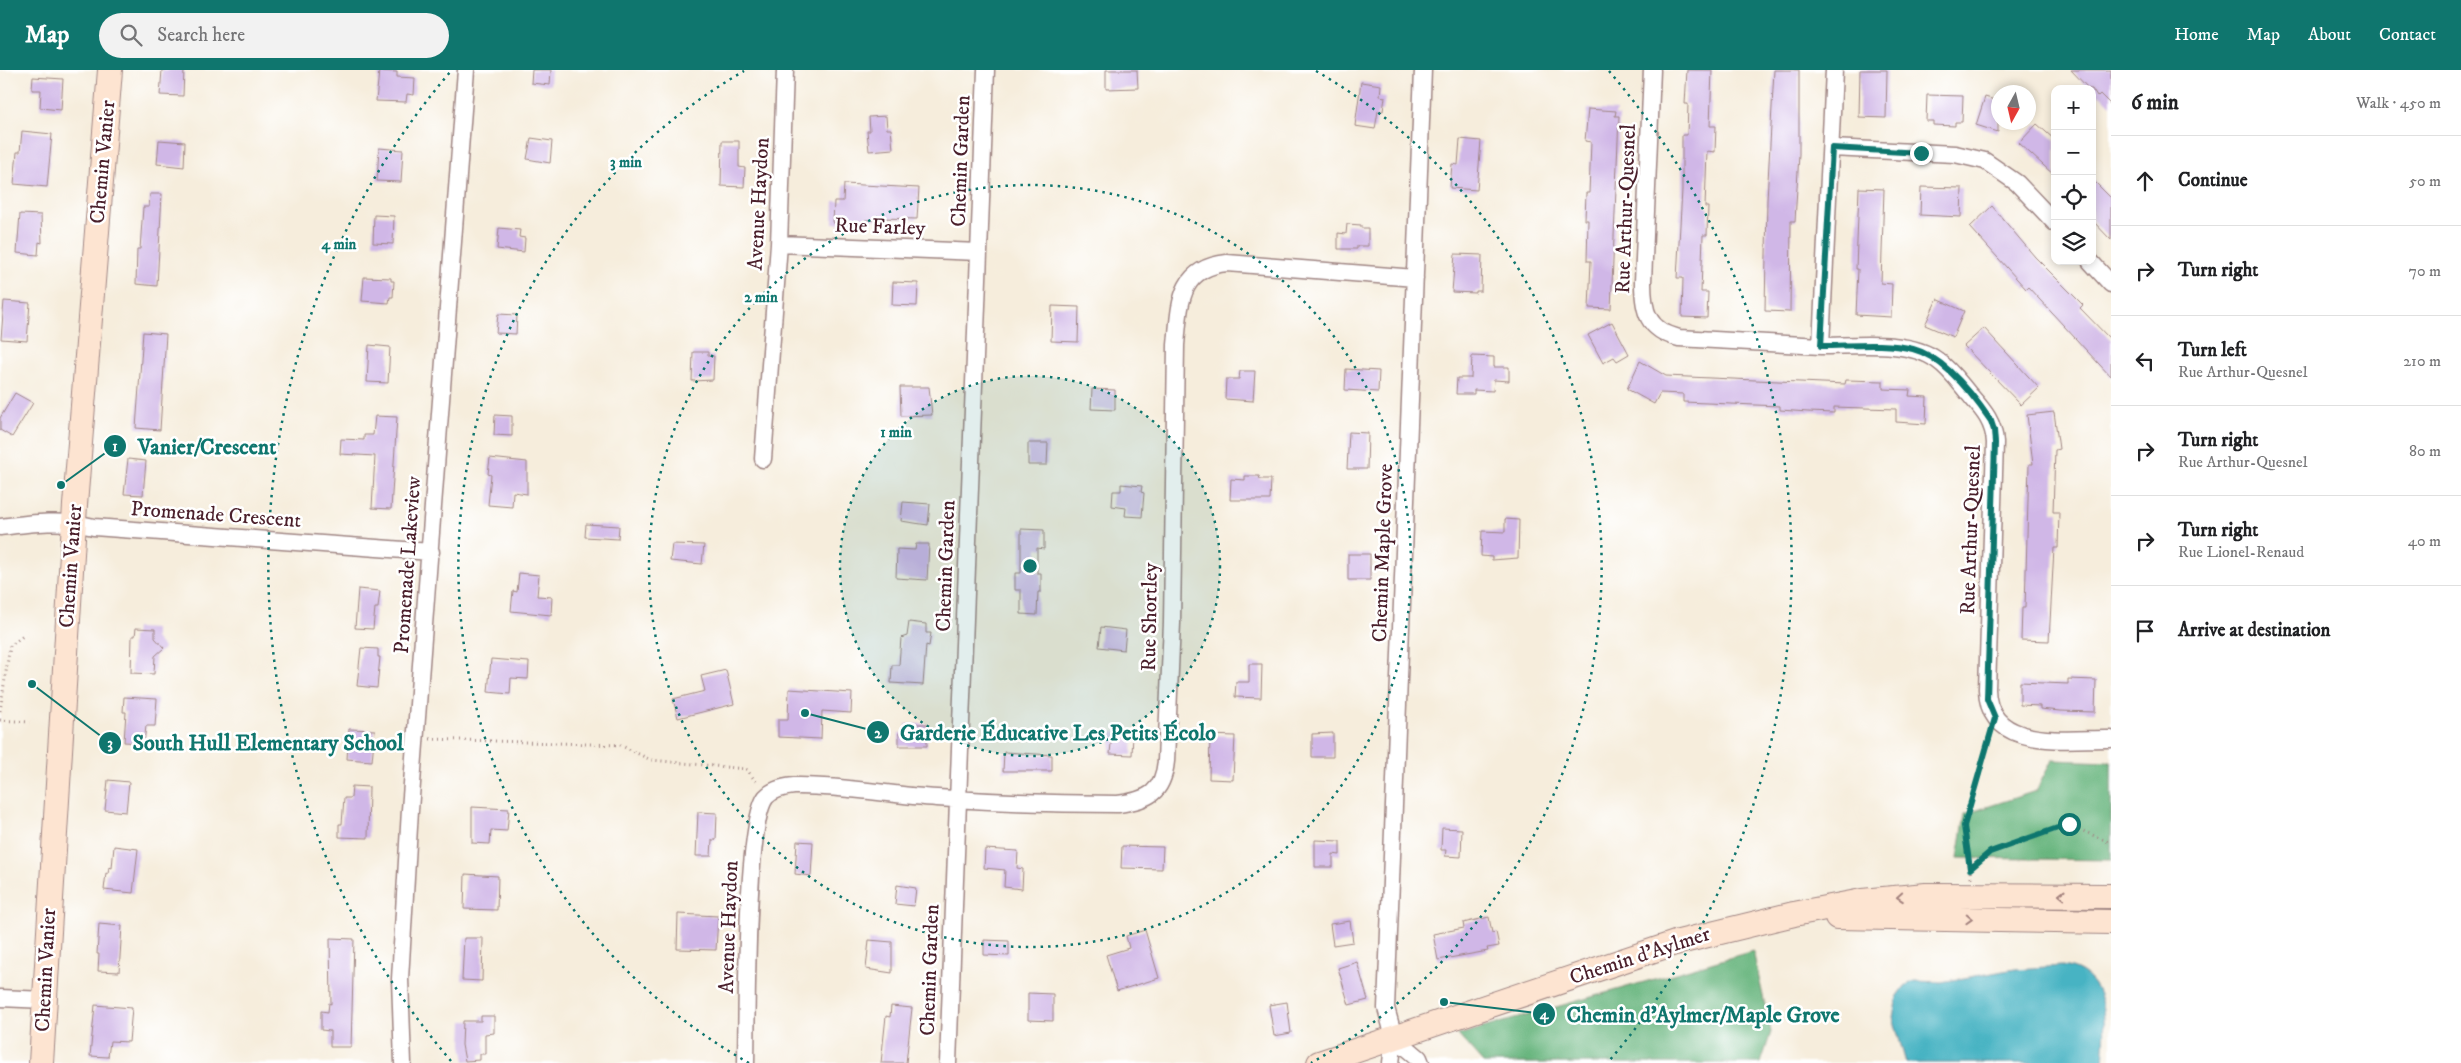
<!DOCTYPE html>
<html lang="en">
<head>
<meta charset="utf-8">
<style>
  :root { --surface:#fff; --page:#f2f2f2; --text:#202124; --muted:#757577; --line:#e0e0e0; --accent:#0f766e }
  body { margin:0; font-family:"IM FELL DW Pica",serif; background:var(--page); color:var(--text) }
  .controls { position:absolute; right:15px; top:15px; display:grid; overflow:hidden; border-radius:10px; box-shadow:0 2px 8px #0003 }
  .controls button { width:45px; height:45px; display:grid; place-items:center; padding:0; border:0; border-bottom:1px solid var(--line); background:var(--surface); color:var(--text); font:25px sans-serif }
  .compass { position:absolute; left:1991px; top:15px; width:45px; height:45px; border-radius:50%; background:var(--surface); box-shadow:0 2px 8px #0003; rotate:188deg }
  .stop { position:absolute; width:15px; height:15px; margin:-11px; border:4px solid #0f766e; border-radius:50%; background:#fff }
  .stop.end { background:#0f766e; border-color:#fff; box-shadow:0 1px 5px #0008 }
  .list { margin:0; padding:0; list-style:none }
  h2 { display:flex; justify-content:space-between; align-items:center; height:65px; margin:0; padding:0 20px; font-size:21px }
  h2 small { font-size:16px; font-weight:400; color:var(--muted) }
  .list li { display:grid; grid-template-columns:32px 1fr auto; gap:15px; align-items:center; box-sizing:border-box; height:90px; padding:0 20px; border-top:1px solid var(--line) }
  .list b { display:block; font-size:19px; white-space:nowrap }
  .list p { margin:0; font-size:16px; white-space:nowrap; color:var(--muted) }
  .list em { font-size:16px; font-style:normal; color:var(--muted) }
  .icon { flex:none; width:28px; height:28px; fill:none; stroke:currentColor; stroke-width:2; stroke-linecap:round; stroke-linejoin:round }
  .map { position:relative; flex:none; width:2111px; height:993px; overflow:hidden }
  header { display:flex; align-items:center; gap:30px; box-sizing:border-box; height:70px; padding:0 25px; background:var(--accent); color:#fff }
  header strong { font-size:24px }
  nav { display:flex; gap:28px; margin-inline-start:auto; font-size:18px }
  .search { width:350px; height:45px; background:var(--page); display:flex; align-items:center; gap:12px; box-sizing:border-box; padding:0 18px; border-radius:28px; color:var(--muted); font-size:19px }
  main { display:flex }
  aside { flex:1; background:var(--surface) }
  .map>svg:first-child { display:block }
  .forest { fill:#68b57e; stroke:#596a54 }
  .water { fill:#47b3c3; stroke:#486977 }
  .building { fill:#d0b7e7 }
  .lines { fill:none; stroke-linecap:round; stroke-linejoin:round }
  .street-casing { stroke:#a08684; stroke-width:19 }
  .secondary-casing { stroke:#a08684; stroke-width:26 }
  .path { stroke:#a08684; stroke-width:3; stroke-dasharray:1 4; stroke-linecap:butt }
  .street { stroke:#fff; stroke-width:16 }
  .secondary { stroke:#fde4d1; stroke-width:24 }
  .oneway { stroke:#a4827e }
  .route { stroke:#0f766e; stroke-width:6 }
  .ring { fill:none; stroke:#0f766e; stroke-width:2.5; stroke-dasharray:2.5 5 }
  .labels { text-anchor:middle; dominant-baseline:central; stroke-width:5; stroke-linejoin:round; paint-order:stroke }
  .street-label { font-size:21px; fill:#4a1f2b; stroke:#fff }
  .centre { fill:#0f766e; stroke:#fff; stroke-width:2.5 }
  .ring-label { font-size:15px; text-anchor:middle; font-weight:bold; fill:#0f766e; stroke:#fff; stroke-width:5; stroke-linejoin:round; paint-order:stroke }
  .leader { fill:none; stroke:#0f766e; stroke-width:2 }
  .callout-dot { fill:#0f766e; stroke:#fff; stroke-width:2 }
  .mark-label { font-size:15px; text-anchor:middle; font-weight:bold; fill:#fff }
  .callout-label { font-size:22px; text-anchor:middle; font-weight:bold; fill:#0f766e; stroke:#fff; stroke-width:5; stroke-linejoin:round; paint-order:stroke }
</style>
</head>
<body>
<header>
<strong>Map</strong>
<div class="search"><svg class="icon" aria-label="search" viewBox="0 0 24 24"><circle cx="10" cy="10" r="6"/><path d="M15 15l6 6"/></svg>Search here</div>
<nav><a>Home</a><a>Map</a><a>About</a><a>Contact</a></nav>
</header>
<main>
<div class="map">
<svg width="2111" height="993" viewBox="0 0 2111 993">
  <rect width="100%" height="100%" fill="#fff"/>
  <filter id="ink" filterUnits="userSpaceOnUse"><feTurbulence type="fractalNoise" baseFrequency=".02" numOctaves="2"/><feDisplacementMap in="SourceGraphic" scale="10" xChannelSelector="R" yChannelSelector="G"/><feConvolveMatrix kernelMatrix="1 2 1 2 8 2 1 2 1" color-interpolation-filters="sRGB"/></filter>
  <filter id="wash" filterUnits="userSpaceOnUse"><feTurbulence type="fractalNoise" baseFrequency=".0096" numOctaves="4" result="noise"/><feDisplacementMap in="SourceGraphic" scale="20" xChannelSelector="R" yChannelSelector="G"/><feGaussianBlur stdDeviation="1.12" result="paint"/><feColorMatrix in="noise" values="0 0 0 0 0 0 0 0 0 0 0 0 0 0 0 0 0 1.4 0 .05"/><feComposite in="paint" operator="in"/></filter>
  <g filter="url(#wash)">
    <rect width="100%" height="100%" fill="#f6eddc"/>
    <path class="forest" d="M2052,690L2111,692V790L1958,788L1965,744L2036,721Z
      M1753,881L1771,962L1761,993H1483L1458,965Z"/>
    <path class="water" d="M2062,896C2110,903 2106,955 2103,993H1906L1893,947L1897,927L1905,916L1914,911L1941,912L2015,899Z"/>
    <g id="blocks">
      <path class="building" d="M162,0H184L183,26L160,25Z
        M532,0H551L550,15L531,13Z
        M1106,0H1137L1138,18L1106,19Z
        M1687,0H1712L1710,56H1716L1715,82L1707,81L1705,137H1708L1707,165H1703L1701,222H1708L1707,248L1682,247L1683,208H1677L1682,120V65H1687L1688,34H1685Z
        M1774,0H1799V84L1795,151H1791L1790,242L1765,241L1767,130Z
        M1860,0H1887L1886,48L1859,47Z
        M2071,0H2111V35L2100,24L2097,27L2092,19H2089Z
        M379,1L397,2V7L415,8L414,25L407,24L406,32L376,31Z
        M33,7L63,9L61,40L40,38L41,20H32Z
        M1361,12L1381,15L1380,26L1385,27L1383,41H1378L1375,59L1355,56Z
        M1927,25L1963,26L1962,52H1955V56L1933,55V51H1926Z
        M1985,27L1998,31V62L1976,55Z
        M1588,39L1616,41L1615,46H1619L1611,239L1589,238L1591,191H1587L1588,150H1585L1586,123H1589L1591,72L1585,71Z
        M886,46L887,59H891L893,79L869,81L867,61H870L869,47Z
        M2037,54L2055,70V106L2019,73Z
        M22,61L52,64L47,117L14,114L17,82H20Z
        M531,68L552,71L550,93L527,89Z
        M1460,69L1481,71L1477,120L1450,118L1452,94L1458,95Z
        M159,70L185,72L184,97L157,94Z
        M722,71H739V97L745,98L744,117L721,116Z
        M379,78L403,80L401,112L377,111Z
        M2092,109L2111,128V170L2092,150Z
        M844,114L919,118L917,149L879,148V150H865L864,154L833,153L834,131H843Z
        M1921,117L1962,118L1961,147L1920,145Z
        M1859,118L1884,119L1881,213L1892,214L1891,247L1856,245L1858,199H1856Z
        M150,124H162L157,216L136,214L137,179H140L143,137H149Z
        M1992,136L2035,187L2083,235L2080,238L2111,270V307L2028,217L2026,219L1970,157Z
        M20,144L41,145L42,173L39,172L38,185L17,183Z
        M374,145L394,146L393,174L373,173Z
        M1347,154L1361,155V158H1368V176H1357V179H1338V163L1346,164Z
        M499,158L520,160L519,167L525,168L524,182L497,179Z
        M1455,184L1482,185L1481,221H1476V223L1452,222Z
        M364,207L391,208V211H394L393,227H390L389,233L362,231Z
        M893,212L918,213L917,236L892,235Z
        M1937,229L1964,241L1953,267L1925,255Z
        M4,231L30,233L27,271L1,269Z
        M1052,236L1079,237L1078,272L1051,271Z
        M498,244L517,245L516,264L496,263Z
        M1612,252L1629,284L1617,291L1614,287L1603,293L1588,265Z
        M1984,258L2039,318L2021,335L1964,276Z
        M143,262L166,264L160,360L136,358Z
        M369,275L390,277L388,313L367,312Z
        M693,282H708V286H714L713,310L692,311Z
        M1472,286L1494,287V297H1509V311L1494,310L1493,321L1474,320V324H1456L1457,308H1471Z
        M1640,291L1666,306L1845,314L1846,310L1883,311V319L1910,320L1909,326L1927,327L1926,354L1896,352V339L1834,337V343L1808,342L1780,340V336L1683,332V324L1660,323L1654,334L1627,319Z
        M1346,299L1379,301L1378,322L1345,320Z
        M1240,301H1255L1253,331L1225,329L1226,309H1239Z
        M900,317H929L932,345L901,346Z
        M1092,319L1115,320V340L1091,339Z
        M15,323L33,333L12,367L0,360V348Z
        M2054,342L2059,379L2055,380L2053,442H2059L2058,478H2054L2049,571L2021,570L2022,538H2025L2029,394H2033L2027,345Z
        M495,345L512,346V366L494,365Z
        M375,346L397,347L391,439L372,438L375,386L340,384L341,369L364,370V365H373Z
        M1349,362L1368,363L1367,399H1347Z
        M1028,373H1048L1047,395H1028Z
        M490,388L527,392V424L513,422L512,437L488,435L491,405L488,404Z
        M128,389L146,391L143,425L124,424Z
        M1245,406H1259L1260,409H1271L1270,430H1230L1231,409L1245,410Z
        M1121,414L1142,416L1141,422L1144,423L1142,447L1125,446L1126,438L1112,436L1113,421H1121Z
        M903,432L930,434L928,455L901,451Z
        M1505,449L1519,450L1518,488L1492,490V487L1481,486L1482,461L1505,462Z
        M586,454L619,456L618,469L585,467Z
        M1021,459L1044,460V479L1037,478V503H1041V522H1038L1037,545L1021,544V520H1015V503H1021Z
        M672,474L704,475L702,494L670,491Z
        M916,474H929L927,510L896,508L897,479L915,480Z
        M1348,484H1370V510H1348Z
        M519,503L539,505L537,526L552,527L551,545L511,541L513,521L517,522Z
        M358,519L380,521L378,538H375L373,559L355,558Z
        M909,552L926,554V563H931L929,576L926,575L923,615L891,613L892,595H899L901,568L907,566Z
        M1101,557L1126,560L1124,580L1099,577Z
        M136,558L155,559V568L164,578L155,586L154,604L131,603L132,566H135Z
        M361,578L378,579V587H380L377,618L357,616Z
        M491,589L529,592L528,609L511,608L510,624L488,622Z
        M1249,594H1262L1261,628L1235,627L1236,612H1249Z
        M726,600L734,634L678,648L673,629L705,621L701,606Z
        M2068,609L2096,610L2095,642L2060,641L2040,639V636L2020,635V612L2068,614Z
        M789,619L852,623L851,643L822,641L821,669L778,667V650H788Z
        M124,627L157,629L155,656H146L144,673L124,672L126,642H123Z
        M906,654H927V676H899V663H906Z
        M349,659L375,660L372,691L347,689Z
        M1112,662L1133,664L1132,685L1110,684Z
        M1333,663V687H1312V664Z
        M1210,665L1235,666L1233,710L1209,709Z
        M1004,682L1052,685V701H1003Z
        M108,710L129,712L126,742L105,740Z
        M352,716L369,717L368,768L339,767V754H342L344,728H351Z
        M472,737L509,739L507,761L491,760L490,774L472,773Z
        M698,742L717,743L716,770H712L711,786H696Z
        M1442,758L1462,759L1461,787L1445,786L1446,780H1441Z
        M1315,770L1340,771V785L1333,784V797H1315Z
        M797,771L813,772L811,806L795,804Z
        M114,776L138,779L133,823L104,820L106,803L108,804L109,797L112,798Z
        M1122,776L1163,777L1162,799L1121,798Z
        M985,779L1018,781L1017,798L1023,799L1022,819L1004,817L1005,800L984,798Z
        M465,804L498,806L497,840L464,839Z
        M897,815L916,818L914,836L895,834Z
        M678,844L718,846L716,880L677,879Z
        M1489,847L1492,863L1496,862L1499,876L1487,878L1488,881L1438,890L1433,864L1464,858L1463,853Z
        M1350,851L1353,872L1333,875L1330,854Z
        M99,854L122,856L119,902L98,901L99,884H97Z
        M1145,860L1159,908L1117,921L1106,885L1129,878L1126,866Z
        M330,868L354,869L351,977H330V961L321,960V941L328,942L329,933L331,934Z
        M464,868H483L482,911L462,910Z
        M869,870L892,872V903L866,899Z
        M984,870L1009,871V886L984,885Z
        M1357,892L1368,930L1349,935L1338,898Z
        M1028,923L1053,924V951L1028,950Z
        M1287,932L1291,963L1274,966L1269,935Z
        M95,935L132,938L129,972L110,971L108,987L90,986Z
        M891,936L912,938L906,993H881L886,946L890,947Z
        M481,946H494V963L485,964V984H480V990L465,991L462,975L463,951H481Z"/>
    </g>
  </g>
  <g filter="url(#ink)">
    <use href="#blocks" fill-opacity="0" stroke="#a08684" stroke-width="1"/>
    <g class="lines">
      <g class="street-casing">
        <path id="street" d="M1652,0L1643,212C1643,241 1647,260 1679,268L1821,276L1834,0
          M1831,78L1955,84L1985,91L2017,113L2055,153
          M779,174L979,182
          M2090,191L2111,214
          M1821,276C1855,276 1909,269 1937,290C1950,299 1959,312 1969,324C1982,339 1994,351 1995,373L1987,619C1988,682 2068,668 2111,669
          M763,389L779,174L785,0
          M0,457C32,453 63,449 94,457L431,482
          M0,928L45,930
          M1394,967L1419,988L1421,993
          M403,993L400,909L410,740L466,0
          M746,993C747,949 745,753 766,727C773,719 784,717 794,716C841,715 889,725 937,728C997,732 1058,734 1118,734C1148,730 1163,723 1166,691L1172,553L1176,275C1180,235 1178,198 1227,193L1415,208
          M948,993L986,0
          M1391,993L1394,967L1386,938L1423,0"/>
      </g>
      <g class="secondary-casing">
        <path id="secondary" d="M1837,847L2111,852
          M41,993L75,435L110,0
          M1319,993L1675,873L1794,844L1862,831L1926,825L2111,826"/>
      </g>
      <path class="path" d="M0,641L10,576L23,566
        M0,650L30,652
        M430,669L620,675L651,690L746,699L758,714
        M1970,798L1990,782L2069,755L2111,773
        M1971,808L1964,756L1991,664"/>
      <use href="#street" class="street"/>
      <use href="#secondary" class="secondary"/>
    </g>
    <defs><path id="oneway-chevron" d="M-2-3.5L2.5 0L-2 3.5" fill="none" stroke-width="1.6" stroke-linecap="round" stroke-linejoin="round" transform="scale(1.25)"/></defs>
    <g class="oneway">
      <use href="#oneway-chevron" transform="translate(2062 825) rotate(-179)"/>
      <use href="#oneway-chevron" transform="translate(1900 827) rotate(176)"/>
      <use href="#oneway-chevron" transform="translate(1969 849) rotate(2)"/>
    </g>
  </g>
  <g class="lines" filter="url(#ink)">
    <path class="route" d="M1921,83L1832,78L1821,276C1850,276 1885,272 1913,279C1944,287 1974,326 1991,351L1994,360L1995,373L1987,629L1995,648L1964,756L1970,799L1990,782L2069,754"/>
  </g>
  <circle cx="1030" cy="496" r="190" fill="#0f766e" fill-opacity=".12"/>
  <g class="ring">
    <circle cx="1030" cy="496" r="190"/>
    <circle cx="1030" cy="496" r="381"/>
    <path d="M749 993A571 571 0 0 1 744 1M1316 1A571 571 0 0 1 1311 993"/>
    <path d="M451 991A762 762 0 0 1 451 1M1609 1A762 762 0 0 1 1609 991"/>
  </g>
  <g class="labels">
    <g class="street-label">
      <text transform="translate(961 91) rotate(-88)">Chemin Garden</text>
      <text transform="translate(103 92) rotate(-85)">Chemin Vanier</text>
      <text transform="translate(759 134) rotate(-87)">Avenue Haydon</text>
      <text transform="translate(1626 139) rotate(-88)">Rue Arthur-Quesnel</text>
      <text transform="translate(880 157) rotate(2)">Rue Farley</text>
      <text transform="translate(216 445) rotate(4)">Promenade Crescent</text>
      <text transform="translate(1971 460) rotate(-88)">Rue Arthur-Quesnel</text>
      <text transform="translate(1383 483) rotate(-88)">Chemin Maple Grove</text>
      <text transform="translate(408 495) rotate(-86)">Promenade Lakeview</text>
      <text transform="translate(71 496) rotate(-86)">Chemin Vanier</text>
      <text transform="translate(946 496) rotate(-88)">Chemin Garden</text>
      <text transform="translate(1150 547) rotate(-89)">Rue Shortley</text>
      <text transform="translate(729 857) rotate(-88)">Avenue Haydon</text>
      <text transform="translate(1640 886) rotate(-18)">Chemin d'Aylmer</text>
      <text transform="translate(46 900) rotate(-87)">Chemin Vanier</text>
      <text transform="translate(930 900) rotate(-88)">Chemin Garden</text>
    </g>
  </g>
  <circle cx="1030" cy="496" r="8" class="centre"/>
  <g class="ring-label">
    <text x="626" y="97">3 min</text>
    <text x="339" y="179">4 min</text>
    <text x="761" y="232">2 min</text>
    <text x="896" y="367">1 min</text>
  </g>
  <path class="leader" d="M61 415L115 376M805 643L878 662M32 614L110 673M1444 932L1544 944"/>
  <g class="callout-dot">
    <circle cx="61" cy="415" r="5"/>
    <circle cx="805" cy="643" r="5"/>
    <circle cx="32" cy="614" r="5"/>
    <circle cx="1444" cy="932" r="5"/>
    <circle cx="115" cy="376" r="12"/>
    <circle cx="878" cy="662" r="12"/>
    <circle cx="110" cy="673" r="12"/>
    <circle cx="1544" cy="944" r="12"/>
  </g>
  <g class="mark-label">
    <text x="115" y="381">1</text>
    <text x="878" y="668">2</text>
    <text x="110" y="678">3</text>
    <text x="1544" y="949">4</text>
  </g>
  <g class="callout-label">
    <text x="207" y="384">Vanier/Crescent</text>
    <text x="1058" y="670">Garderie Éducative Les Petits Écolo</text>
    <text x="268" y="680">South Hull Elementary School</text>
    <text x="1703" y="952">Chemin d'Aylmer/Maple Grove</text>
  </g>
</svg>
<div class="controls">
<button>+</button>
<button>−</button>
<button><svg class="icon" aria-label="locate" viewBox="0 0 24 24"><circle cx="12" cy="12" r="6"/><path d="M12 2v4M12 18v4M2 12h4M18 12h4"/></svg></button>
<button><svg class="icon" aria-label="layers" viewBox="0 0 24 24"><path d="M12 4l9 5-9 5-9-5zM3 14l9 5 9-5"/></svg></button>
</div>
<svg class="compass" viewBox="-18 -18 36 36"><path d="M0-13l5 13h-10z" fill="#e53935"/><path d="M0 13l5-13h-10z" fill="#757577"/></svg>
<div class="stop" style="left:2069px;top:754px"></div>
<div class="stop end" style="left:1921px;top:83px"></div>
</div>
<aside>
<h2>6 min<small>Walk · 450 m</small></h2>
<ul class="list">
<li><svg class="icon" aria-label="ahead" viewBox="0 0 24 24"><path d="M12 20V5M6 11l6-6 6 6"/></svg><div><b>Continue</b></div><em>50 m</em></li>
<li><svg class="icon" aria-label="right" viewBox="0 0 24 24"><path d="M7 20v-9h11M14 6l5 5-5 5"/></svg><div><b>Turn right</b></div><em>70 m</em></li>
<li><svg class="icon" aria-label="left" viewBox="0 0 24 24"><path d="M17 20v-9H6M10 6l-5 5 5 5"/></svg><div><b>Turn left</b><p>Rue Arthur-Quesnel</p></div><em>210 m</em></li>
<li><svg class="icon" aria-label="right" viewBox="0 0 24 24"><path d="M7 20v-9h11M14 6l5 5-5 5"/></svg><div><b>Turn right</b><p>Rue Arthur-Quesnel</p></div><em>80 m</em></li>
<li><svg class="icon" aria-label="right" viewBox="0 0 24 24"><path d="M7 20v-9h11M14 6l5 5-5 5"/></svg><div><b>Turn right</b><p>Rue Lionel-Renaud</p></div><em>40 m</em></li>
<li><svg class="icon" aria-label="arrive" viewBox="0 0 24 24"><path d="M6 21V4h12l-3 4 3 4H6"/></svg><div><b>Arrive at destination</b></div></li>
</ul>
</aside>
</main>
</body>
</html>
